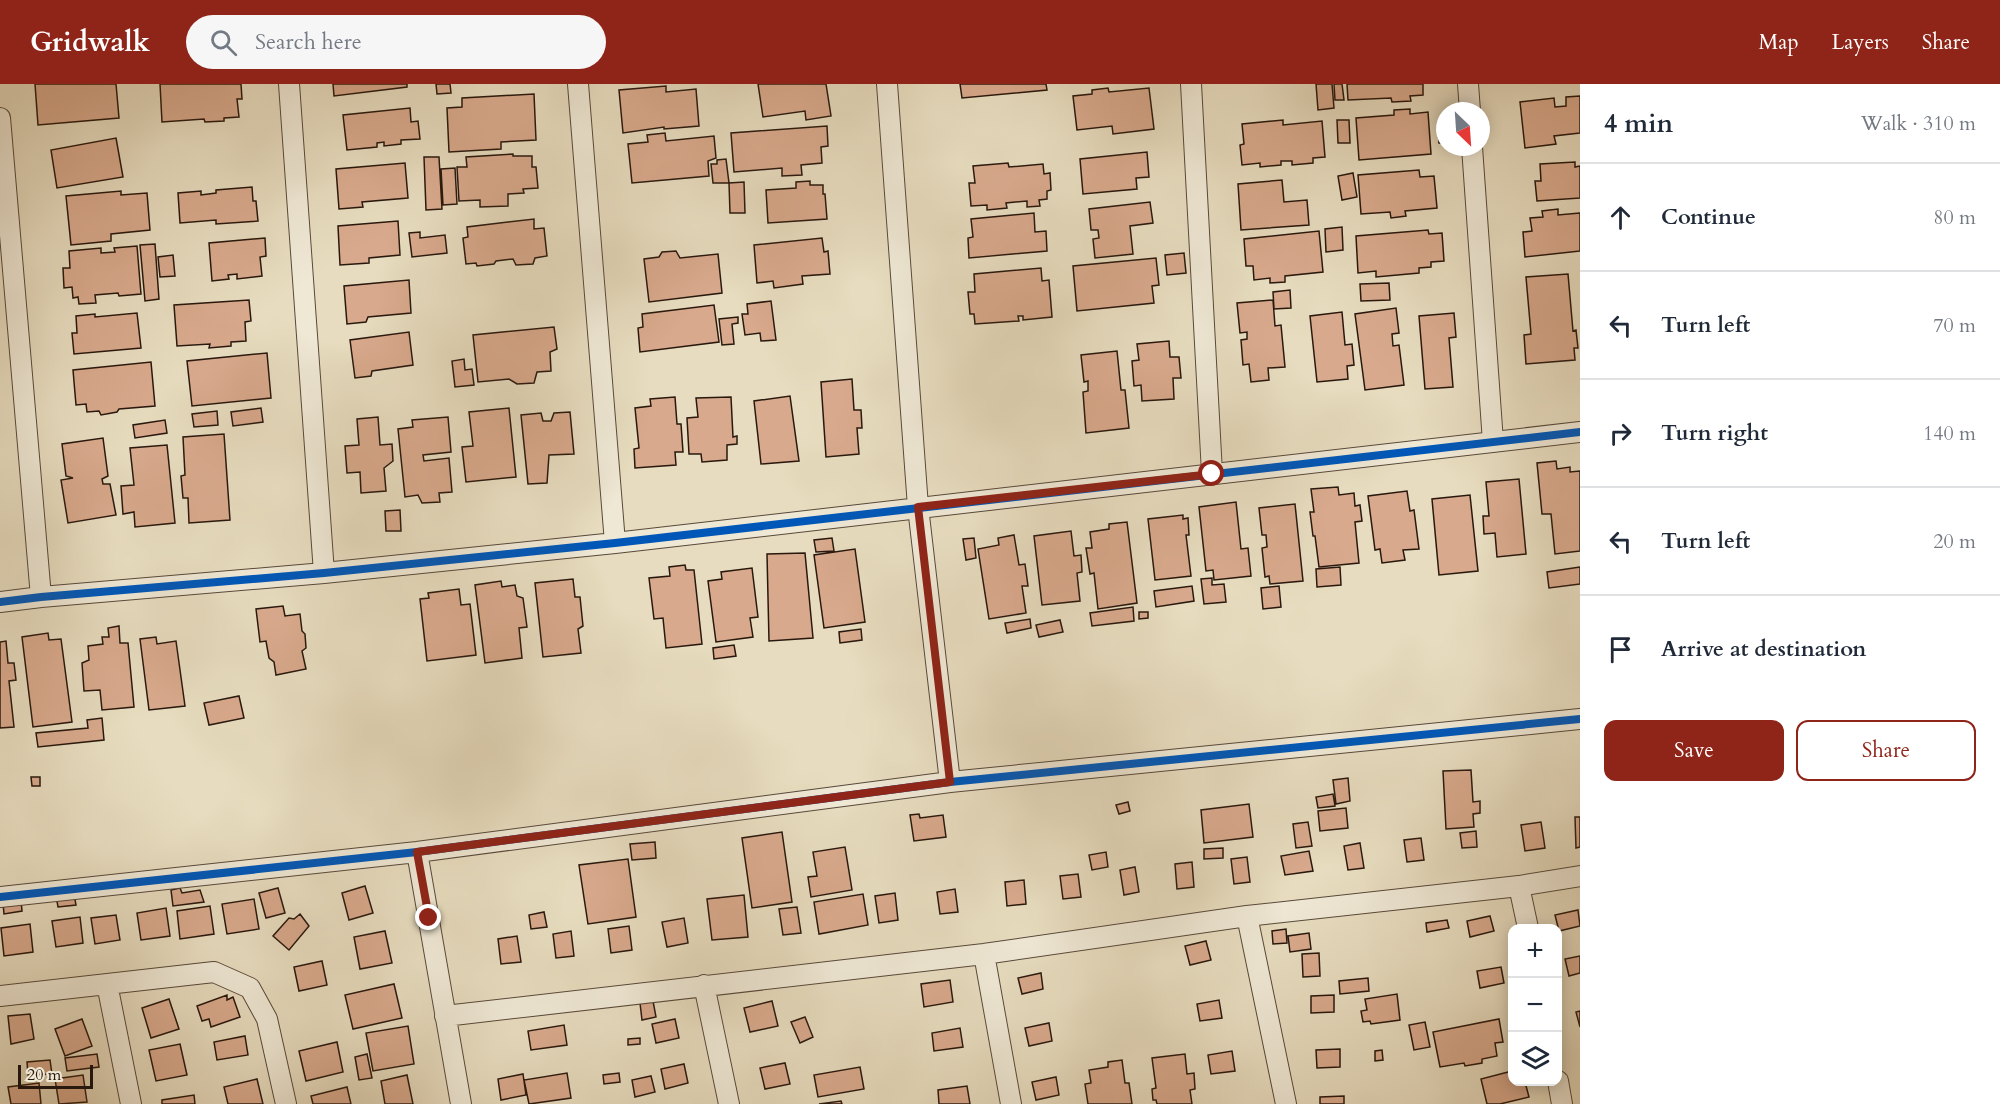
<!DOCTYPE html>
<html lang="en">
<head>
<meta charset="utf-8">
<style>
  :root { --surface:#fff; --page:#f6f6f7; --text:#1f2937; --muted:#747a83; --line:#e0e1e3; --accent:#8f2418 }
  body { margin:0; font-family:Cardo,serif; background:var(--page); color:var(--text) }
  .controls { position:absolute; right:18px; bottom:18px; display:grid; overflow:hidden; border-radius:12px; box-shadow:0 3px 15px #0003 }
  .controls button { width:54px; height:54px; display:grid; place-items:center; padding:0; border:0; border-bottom:2px solid var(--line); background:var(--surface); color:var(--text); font:30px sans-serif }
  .compass { position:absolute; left:1436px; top:18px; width:54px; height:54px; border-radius:50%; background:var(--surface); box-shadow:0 3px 15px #0003; rotate:155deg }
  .scale { position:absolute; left:18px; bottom:15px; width:75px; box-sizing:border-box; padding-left:6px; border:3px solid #29180e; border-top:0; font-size:16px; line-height:21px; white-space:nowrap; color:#29180e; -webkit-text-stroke:4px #efe8d5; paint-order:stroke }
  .stop { position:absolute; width:18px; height:18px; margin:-14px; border:4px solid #8f2418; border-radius:50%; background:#fff }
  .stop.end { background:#8f2418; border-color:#fff; box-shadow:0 2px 6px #0008 }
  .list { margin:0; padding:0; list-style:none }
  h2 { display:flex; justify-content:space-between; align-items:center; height:78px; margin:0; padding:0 24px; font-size:26px }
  h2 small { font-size:20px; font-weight:400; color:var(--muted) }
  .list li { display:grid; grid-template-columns:39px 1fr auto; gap:18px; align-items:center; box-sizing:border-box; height:108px; padding:0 24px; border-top:2px solid var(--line) }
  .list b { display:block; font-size:22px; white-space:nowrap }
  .list em { font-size:20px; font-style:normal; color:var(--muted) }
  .actions { display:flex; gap:12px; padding:18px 24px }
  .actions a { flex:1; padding:14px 0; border:2px solid var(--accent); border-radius:12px; text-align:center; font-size:21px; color:var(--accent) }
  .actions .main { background:var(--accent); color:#fff }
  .icon { flex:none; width:33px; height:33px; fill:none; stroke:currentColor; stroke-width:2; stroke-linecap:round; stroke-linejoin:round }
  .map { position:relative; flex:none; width:1580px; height:1020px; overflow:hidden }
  header { display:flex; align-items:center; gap:36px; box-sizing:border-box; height:84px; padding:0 30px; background:var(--accent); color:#fff }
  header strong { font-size:28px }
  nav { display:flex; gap:33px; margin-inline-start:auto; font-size:21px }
  .search { width:420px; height:54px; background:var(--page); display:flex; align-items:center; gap:15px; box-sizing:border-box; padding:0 21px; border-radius:33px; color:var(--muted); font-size:22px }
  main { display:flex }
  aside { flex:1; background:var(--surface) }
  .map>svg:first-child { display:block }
  .building { fill:#d8a98c; stroke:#29180e; stroke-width:1.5 }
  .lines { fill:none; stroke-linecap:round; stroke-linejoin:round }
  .street-casing { stroke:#58493a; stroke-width:22 }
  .street { stroke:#efe8d5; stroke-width:20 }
  .cycleway-casing { stroke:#efe8d5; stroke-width:11 }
  .cycleway { stroke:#0057b8; stroke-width:8 }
  .route { stroke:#8f2418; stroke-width:8 }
</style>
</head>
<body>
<header>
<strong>Gridwalk</strong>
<div class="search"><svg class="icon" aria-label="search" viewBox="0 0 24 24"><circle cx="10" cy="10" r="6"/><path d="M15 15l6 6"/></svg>Search here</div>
<nav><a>Map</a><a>Layers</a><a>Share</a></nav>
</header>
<main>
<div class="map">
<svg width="1580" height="1020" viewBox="0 0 1580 1020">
  <rect width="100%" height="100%" fill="#e7dcbf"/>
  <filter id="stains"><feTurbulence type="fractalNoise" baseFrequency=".00333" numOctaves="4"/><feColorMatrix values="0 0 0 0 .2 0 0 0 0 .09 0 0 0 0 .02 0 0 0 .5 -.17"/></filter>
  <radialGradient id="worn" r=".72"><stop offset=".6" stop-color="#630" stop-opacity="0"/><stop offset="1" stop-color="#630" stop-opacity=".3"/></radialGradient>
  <path class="building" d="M35,0H116L119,34L38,41Z
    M160,0H241L242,15H237L239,33L224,34V37L205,38L204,35L162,38Z
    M333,0H407V3L334,12Z
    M436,0H450L451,9L437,10Z
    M758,0H826L831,32L806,36L805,27L763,33Z
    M960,0H1046L1047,6L962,14Z
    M1316,0H1332L1334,24L1318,26Z
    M1334,0H1342L1344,16H1335Z
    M1347,0H1423V11L1410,12L1411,17L1392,18L1391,14L1348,16Z
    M666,2V8L696,5L699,42L664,45V43L623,49L619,6Z
    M1108,4L1109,8L1149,4L1154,45L1113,50L1112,42L1077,46L1073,12L1092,10V6Z
    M534,10L536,56L501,58V65L449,68L447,24L462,23V14Z
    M1580,12V49L1554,52L1556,60L1525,64L1520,18L1554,14L1555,23L1566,22V13Z
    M410,24L411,38L418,37L420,55L401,56V60L384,62V58L377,59V63L347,66L343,31Z
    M1410,25V30L1428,28L1431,70L1359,76L1356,34L1394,31V26Z
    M1283,36V41L1322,37L1325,73L1313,74V79L1292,81V77H1281V81L1260,83V79L1242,81L1240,61L1244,60L1242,40Z
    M1337,36H1349L1350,59H1338Z
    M827,42L828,62L821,63L822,79L801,81L802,91L782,92V84L734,88L731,49Z
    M1445,42V59H1439L1438,43Z
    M665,49L666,57L714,52L716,74L708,77L709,92L632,99L628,60L648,58L647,51Z
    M116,54L123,93L57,104L51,66Z
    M1147,68L1149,93L1136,94L1137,105L1083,110L1080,75Z
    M513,70V72H532V83H536L538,104L523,105L524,109L508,110V122L480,123V116L459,117L457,83H467L466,73Z
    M424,73H439L442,125L426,126Z
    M726,75L729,99H713L711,80H717V76Z
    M1575,78V83L1580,82V114L1537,117L1535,97H1541L1540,80Z
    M405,79L408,114L362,118L363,123L339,125L336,85Z
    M1008,79L1009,83L1043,80L1044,90L1050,89L1051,106L1047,107V115L1039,116L1040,122L1027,123V117L1006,119L1007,124L987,126V121L971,122L969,99H975L973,82Z
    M455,84L457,120L443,121L441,85Z
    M1419,86L1420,93L1434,92L1437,124L1405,127L1406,132L1391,134L1390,128L1361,130L1358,91Z
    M1353,89L1357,113L1342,116L1338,92Z
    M1282,96L1284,118L1307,116L1309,141L1241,146L1238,100Z
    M810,97V101H823V110H825L827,135L768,139L766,106L796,104V98Z
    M744,98L745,129H730L729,99Z
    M252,103L253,117H256L258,137L216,140V136L180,139L178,109L201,107V111L216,109V106Z
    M121,107V111L147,109L150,146L111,150V157L71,161L66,112Z
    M1150,118L1153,139L1130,142L1133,170L1095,174L1093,155L1099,154L1098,146H1091L1089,125Z
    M1558,125V131L1580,129V167L1525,173L1523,148L1532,147L1530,134L1543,133L1542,127Z
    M1034,129L1035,148L1046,147L1047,167L969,174L968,154L973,153L971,135Z
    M534,135V145L544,144L547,172L535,174L533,180L516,181L513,175L496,177L494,180L477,182L476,179L466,180L463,154L468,153L467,143Z
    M398,137L400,171L369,174V179L340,181L338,142Z
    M1342,143L1343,166L1326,168L1325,145Z
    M1428,146L1429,150L1442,149L1444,177L1431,178V183L1419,184V189L1376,193V187L1358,189L1356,152Z
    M1319,147L1323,188L1285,192V198L1270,199V194L1254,196L1253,182H1246L1244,155Z
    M420,148V154L445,151L447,169L412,173L409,149Z
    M265,154L266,172L260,173L262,192L237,195V190L228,191L229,195L212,197L209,159Z
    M822,154L824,168L828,167L830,190L802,192L803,200L774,204L773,197L757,199L754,161Z
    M155,160L159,215L145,217L140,161Z
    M137,162L141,210L119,212L118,209L95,211L96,219L79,220L78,213L73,214L72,203L64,204L63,184H70L69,167L101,164V169L115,168L114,164Z
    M676,167L680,174L718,170L722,209L649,218L644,175L659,173L662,168Z
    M1184,169L1186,189L1167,191L1165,171Z
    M173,171L175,192L160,193L158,173Z
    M1156,174L1159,201L1152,202L1154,219L1077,227L1073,182Z
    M1041,184L1042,197L1049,196L1052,233L1023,236V232H1018L1019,237L975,240L974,230H970L968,208H975L974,190Z
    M1568,190L1573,247L1576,246L1578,264H1574L1575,276L1526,280L1524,251L1531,250L1526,193Z
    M409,196L411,229L368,233L366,238L347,240L344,202Z
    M1389,199L1390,216L1361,217L1360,200Z
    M1290,206L1291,224L1274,225L1273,208Z
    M249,216L251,237L245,238L246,257L231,258V262L209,264L210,260L177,262L174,221Z
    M1273,216L1275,242L1281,241L1285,283L1268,284L1269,296L1251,298L1249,280L1243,281L1241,256L1247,255V248L1240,249L1237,219Z
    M771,217L776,256L761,257L760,249L745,251L742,230H748L747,220Z
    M714,221L719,258L640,268L638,244L643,243L642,230Z
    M1396,224L1399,249L1392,250L1393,262L1399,261L1404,301L1365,306L1355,230Z
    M1342,228L1345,261L1352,260L1354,281L1347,282L1348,295L1317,298L1310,232Z
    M137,229L141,264L74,270L72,249H77L76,232L95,230V233Z
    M1454,229L1456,253L1449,254L1453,303L1425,305L1419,232Z
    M738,233V239L732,240L734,260L722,261L719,235Z
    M554,243L557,265L550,268L551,287L537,288L534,299L517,300L509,295L478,298L473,251Z
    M409,248L413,281L372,287L371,292L355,294L350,256Z
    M1169,257L1170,273H1179L1181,294H1173L1174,315L1142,317L1141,301L1134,302L1132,277L1139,276L1137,260Z
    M1117,267L1121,306H1125L1129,344L1086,349L1083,308L1088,307V297L1084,298L1081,271Z
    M267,269L271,314L192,322L187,277Z
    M464,275L465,286L472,285L474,301L455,303L452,277Z
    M151,278L155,322L119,325L117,328L101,331L99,327L87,328L86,320L76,321L73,286Z
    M852,295L854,326H861L862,344H857L859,370L826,373L821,298Z
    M790,312L799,377L761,380L754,317Z
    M675,313L677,340H681L683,368H675L676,381L635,384L634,365L639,364L635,324L651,322L650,315Z
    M731,313L733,353L737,352V360L727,361V376L702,378L701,370H689L687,334L698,333L696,314Z
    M261,324L263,338L233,342L231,328Z
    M509,324L516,393L466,398L462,363L473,362L469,328Z
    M217,327L218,341L194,343L192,330Z
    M570,328L574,370L549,371L547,399L528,400L521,331L541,329L543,337H551L554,329Z
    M378,333L380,361L392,360L393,377L384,384L386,407L361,409L360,388L347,389L345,362L359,361L357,335Z
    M448,333L451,368L423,371L424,377L449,374L452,408L439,409L440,418L422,419L418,411L405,413L398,345L413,343L412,336Z
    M165,336L167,349L135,354L133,341Z
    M224,350L230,436L189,439L188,414H183L181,392L185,391L183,353Z
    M103,354L108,392L102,395L103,400H110L116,431L68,439L61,396L73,394L66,392L62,360Z
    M167,361L175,439L135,443L134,428L123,430L121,402L134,401L130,364Z
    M1556,377L1557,385L1570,383V388L1580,387V467L1555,470L1551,430H1542L1537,379Z
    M1519,395L1526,470L1497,473L1495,449L1484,450L1483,432H1489L1486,398Z
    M1338,403L1339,411L1354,409L1355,422L1360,421L1362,437L1355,438L1359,479L1319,483L1315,452H1313L1310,428H1314L1311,405Z
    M1407,407L1410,427L1414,426L1419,465L1403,466L1405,476L1382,479L1380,465L1375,466L1368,412Z
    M1470,411L1478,487L1439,491L1432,415Z
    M1236,418L1241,465L1248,464L1251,492L1214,496L1213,486L1206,487L1199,423Z
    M1295,420L1303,497L1270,500L1269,492L1265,493L1262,464L1267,463L1266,451H1262L1259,424Z
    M400,426L401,447H386L385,427Z
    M1183,431V435L1188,434L1189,451H1186L1191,492L1155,496L1148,435Z
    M1127,438L1137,519L1098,525L1094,489L1090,490L1086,464H1092L1090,448L1109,445V440Z
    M1071,447L1074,472L1081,471L1082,488L1077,489L1080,517L1042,521L1034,452Z
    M1014,451L1019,481L1025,480L1028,502H1022L1026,529L989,535L978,465L999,461L998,454Z
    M832,454L834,467L816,468L814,456Z
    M974,454L976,474L966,476L963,455Z
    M855,465L865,538L824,544L814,471Z
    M805,469L813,554L769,557L767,470Z
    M685,481L686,486H694L702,560L666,564L663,534L654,535L649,494L670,492L669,483Z
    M1340,483L1341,501L1317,503L1316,485Z
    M1580,483V500L1549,504L1547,488Z
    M752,484L758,533L750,534L753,553L716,558L708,497L722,495L721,488Z
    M1212,494V501L1224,500L1226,518L1204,520L1201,495Z
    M573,495L575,513H580L583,542L578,545L581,569L543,573L535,499Z
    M501,497L502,503L515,501L517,512L523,514L527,543L519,544L522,574L485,579L475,501Z
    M1192,502L1194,517L1156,523L1154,507Z
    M1279,502L1281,523L1263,525L1261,504Z
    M459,505L461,521L470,520L476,571L427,577L420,515L429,514L428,509Z
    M283,522L285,532L300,530L302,547L305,550L306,564L302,567L306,585L276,591L274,578L269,574L266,557L260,558L256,525Z
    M1133,523L1134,537L1092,542L1090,529Z
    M1139,528H1148V534L1139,535Z
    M1030,535L1031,544L1007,549L1005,539Z
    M1060,536L1063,548L1039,553L1036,541Z
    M119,542L120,559H128L134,623L102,626L100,606L84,607L82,579L89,576L88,562L103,560L102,553H109L108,544Z
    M861,545L862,556L840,559L839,548Z
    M48,549L49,556L61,555L72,638L33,643L22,553Z
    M156,553L157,560L176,557L185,622L149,626L140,555Z
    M6,557L8,579H14L16,596L9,597L14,643L0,644V558Z
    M734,561L736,572L714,575L713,564Z
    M239,612L244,634L209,641L204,619Z
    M102,634L104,656L38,663L36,649L88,644L87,636Z
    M1471,686L1473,718L1480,717V729L1473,730L1474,743L1446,745L1443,687Z
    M31,693H40V702H32Z
    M1348,694L1350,717L1336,720L1333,696Z
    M1333,710L1335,722L1318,724L1316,713Z
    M1128,718L1130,727L1119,730L1116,721Z
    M1249,720L1253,753L1204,759L1201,726Z
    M1346,724L1348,744L1320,747L1318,727Z
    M919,730L920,734L943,731L946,753L914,757L910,731Z
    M1575,733H1580V763L1576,764Z
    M1308,738L1312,762L1296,764L1293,740Z
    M1541,738L1545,764L1525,767L1521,741Z
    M1476,747L1477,763L1462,764L1460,749Z
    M782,748L792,818L752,824L742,754Z
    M1421,754L1424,776L1407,778L1404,756Z
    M655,758L656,774L632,776L630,760Z
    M1360,759L1364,784L1348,786L1344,762Z
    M845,763L852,806L811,813L808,793L817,792L813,768Z
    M1223,764V774L1204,775V765Z
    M1309,767L1313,787L1285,791L1281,772Z
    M1106,768L1108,783L1092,786L1089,771Z
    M1247,773L1250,798L1234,800L1231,775Z
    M628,775L636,833L588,840L579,781Z
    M1192,778L1194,803L1177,805L1175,780Z
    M1135,783L1139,808L1124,811L1120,786Z
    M1078,790L1081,813L1063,815L1060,792Z
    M1024,796L1026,820L1007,822L1005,798Z
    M365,802L373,829L349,836L342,809Z
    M180,804L182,809L200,806L204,818L173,822L171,806Z
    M278,804L285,829L266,834L259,809Z
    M955,805L958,828L940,830L937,808Z
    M895,809L898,836L879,839L875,812Z
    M74,810L76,821L58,823L56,812Z
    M863,810L868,841L819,850L814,818Z
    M744,811L748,853L712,856L707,815Z
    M254,815L259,845L227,850L222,820Z
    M21,816L22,827L4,830L3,819Z
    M210,822L214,850L180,855L177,827Z
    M797,823L801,849L783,851L779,825Z
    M166,824L170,852L141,856L137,829Z
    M1578,826L1580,842L1559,847L1555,831Z
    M544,828L547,843L531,845L529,831Z
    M300,830L309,842L289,866L273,852L289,834L294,835Z
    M116,831L120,856L95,860L91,834Z
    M1490,832L1494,847L1470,853L1467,837Z
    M80,833L83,859L56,863L52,837Z
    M684,834L688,859L667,863L662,838Z
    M1447,836L1449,844L1427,848L1426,839Z
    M30,840L33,868L4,872L1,844Z
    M629,842L632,866L611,869L608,845Z
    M1286,845L1287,859L1273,860L1272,847Z
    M385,847L392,879L360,885L354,853Z
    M571,847L574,872L556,874L553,850Z
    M1309,849L1311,865L1290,868L1288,852Z
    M517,852L521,878L501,880L498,855Z
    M1206,857L1211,876L1190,881L1185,862Z
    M1319,869L1320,892L1303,893L1302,870Z
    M1580,872V889L1569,892L1565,875Z
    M322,877L327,901L299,907L294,883Z
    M1501,883L1504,899L1480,904L1477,887Z
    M1041,889L1043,905L1022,910L1018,894Z
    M1368,894L1369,907L1340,910L1339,897Z
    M950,896L953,918L924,923L921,900Z
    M394,900L402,934L353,945L345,911Z
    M1397,910L1400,936L1371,940L1370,937L1363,938L1361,927L1367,926L1365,915Z
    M227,911V916L233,913L240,933L211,943L209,935L202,937L197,922Z
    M1334,911V928L1311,929V912Z
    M169,915L179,945L151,954L142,924Z
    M1219,916L1222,934L1200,937L1197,920Z
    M653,917L656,933L642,936L640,919Z
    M772,917L778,942L750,948L744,924Z
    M1580,927V943L1576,928Z
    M30,930L34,955L11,960L8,932Z
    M805,933L813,953L800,959L791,938Z
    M82,935L92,962L65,972L55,945Z
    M675,935L679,954L656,959L652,940Z
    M1499,935L1503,958L1495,959L1497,972L1482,975V979L1465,982L1464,979L1440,983L1433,948Z
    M1425,938L1430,963L1414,966L1409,941Z
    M1049,939L1052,957L1029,962L1025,944Z
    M564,941L567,961L531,966L528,947Z
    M408,942L414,980L373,987L366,949Z
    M960,944L963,963L934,967L932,949Z
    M245,952L248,971L217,976L214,958Z
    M640,954V960L628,961V955Z
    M337,958L343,988L306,997L299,967Z
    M180,960L187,991L156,997L149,966Z
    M1340,965V983L1317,984L1316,966Z
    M1382,966L1383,976L1375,977V967Z
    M1232,967L1235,987L1211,990L1208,971Z
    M97,970L99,983L67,987L65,974Z
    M367,970L372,994L359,996L355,973Z
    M1185,970L1187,990L1194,989L1195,1005L1190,1006L1192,1020H1157L1156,1016H1153L1152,1005L1156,1004L1152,974Z
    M50,976L52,990L28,991L27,978Z
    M1122,976L1125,999H1129L1132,1020H1088L1085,1000L1091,999L1089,986L1108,983V978Z
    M785,979L790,1000L765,1005L760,984Z
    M684,980L688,999L665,1005L661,985Z
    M860,983L864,1005L818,1013L814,991Z
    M1512,987V998H1525L1529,1013L1500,1020H1487L1481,995Z
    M567,989L571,1014L529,1020L524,996Z
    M619,989L620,998L604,1000L603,991Z
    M523,990L526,1011L501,1016L498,995Z
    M83,991L87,1018L59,1020L55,995Z
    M407,991L413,1020H385L381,997Z
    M651,992L655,1008L635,1013L632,996Z
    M1056,993L1059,1011L1036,1016L1032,998Z
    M257,995L263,1020H228L224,1003Z
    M39,999L41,1020H11L8,1003Z
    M967,1002L970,1020H939L938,1006Z
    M347,1003L351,1020H313L311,1012Z
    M194,1011L195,1020H162V1016Z
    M1344,1012V1020H1320V1013Z
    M841,1017L842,1020H819Z"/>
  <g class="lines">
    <g class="street-casing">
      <path id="street" d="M289,0L324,489
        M578,0L615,459
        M887,0L918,423L950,698
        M1191,0L1212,389
        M1468,0L1470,27
        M0,34L41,513
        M1472,63L1493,358
        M0,518L41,513L324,489L615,459L1580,348
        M417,768L461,1020
        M1519,802L1528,844
        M0,813L417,768L950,698L1580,635
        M1247,832L1286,1020
        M984,870L1011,1020
        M107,900L131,1020
        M704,901L729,1020
        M0,912L214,888L250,904L267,935L286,1020
        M445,932L984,870L1247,832L1519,802L1580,792
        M1558,997L1562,1020"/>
    </g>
    <use href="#street" class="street"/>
    <g class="cycleway-casing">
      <path id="cycleway" d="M0,518L41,513L324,489L615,459L1580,348
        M0,813L417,768L950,698L1580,635"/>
    </g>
    <use href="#cycleway" class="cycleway"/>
  </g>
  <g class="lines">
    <path class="route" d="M429,834L417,768L950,698L918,423L1212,390"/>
  </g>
  <rect width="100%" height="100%" filter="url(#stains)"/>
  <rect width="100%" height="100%" fill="url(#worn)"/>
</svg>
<div class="controls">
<button>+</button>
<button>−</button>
<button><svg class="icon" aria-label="layers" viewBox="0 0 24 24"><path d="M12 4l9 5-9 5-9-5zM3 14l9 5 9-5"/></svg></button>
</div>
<svg class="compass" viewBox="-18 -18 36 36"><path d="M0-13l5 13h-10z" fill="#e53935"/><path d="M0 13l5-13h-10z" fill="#747a83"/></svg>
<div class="scale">20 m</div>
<div class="stop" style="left:1212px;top:390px"></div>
<div class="stop end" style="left:429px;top:834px"></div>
</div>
<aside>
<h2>4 min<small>Walk · 310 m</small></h2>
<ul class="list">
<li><svg class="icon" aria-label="ahead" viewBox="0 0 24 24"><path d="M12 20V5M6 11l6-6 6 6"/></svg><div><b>Continue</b></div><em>80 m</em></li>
<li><svg class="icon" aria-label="left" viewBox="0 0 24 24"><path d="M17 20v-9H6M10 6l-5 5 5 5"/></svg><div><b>Turn left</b></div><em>70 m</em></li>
<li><svg class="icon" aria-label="right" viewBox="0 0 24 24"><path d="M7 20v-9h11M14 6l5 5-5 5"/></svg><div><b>Turn right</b></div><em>140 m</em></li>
<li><svg class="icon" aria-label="left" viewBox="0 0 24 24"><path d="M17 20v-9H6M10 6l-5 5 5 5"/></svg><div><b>Turn left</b></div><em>20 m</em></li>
<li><svg class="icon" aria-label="arrive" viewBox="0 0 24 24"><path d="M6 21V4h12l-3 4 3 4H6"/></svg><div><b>Arrive at destination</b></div></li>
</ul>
<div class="actions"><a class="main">Save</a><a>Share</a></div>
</aside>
</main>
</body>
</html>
